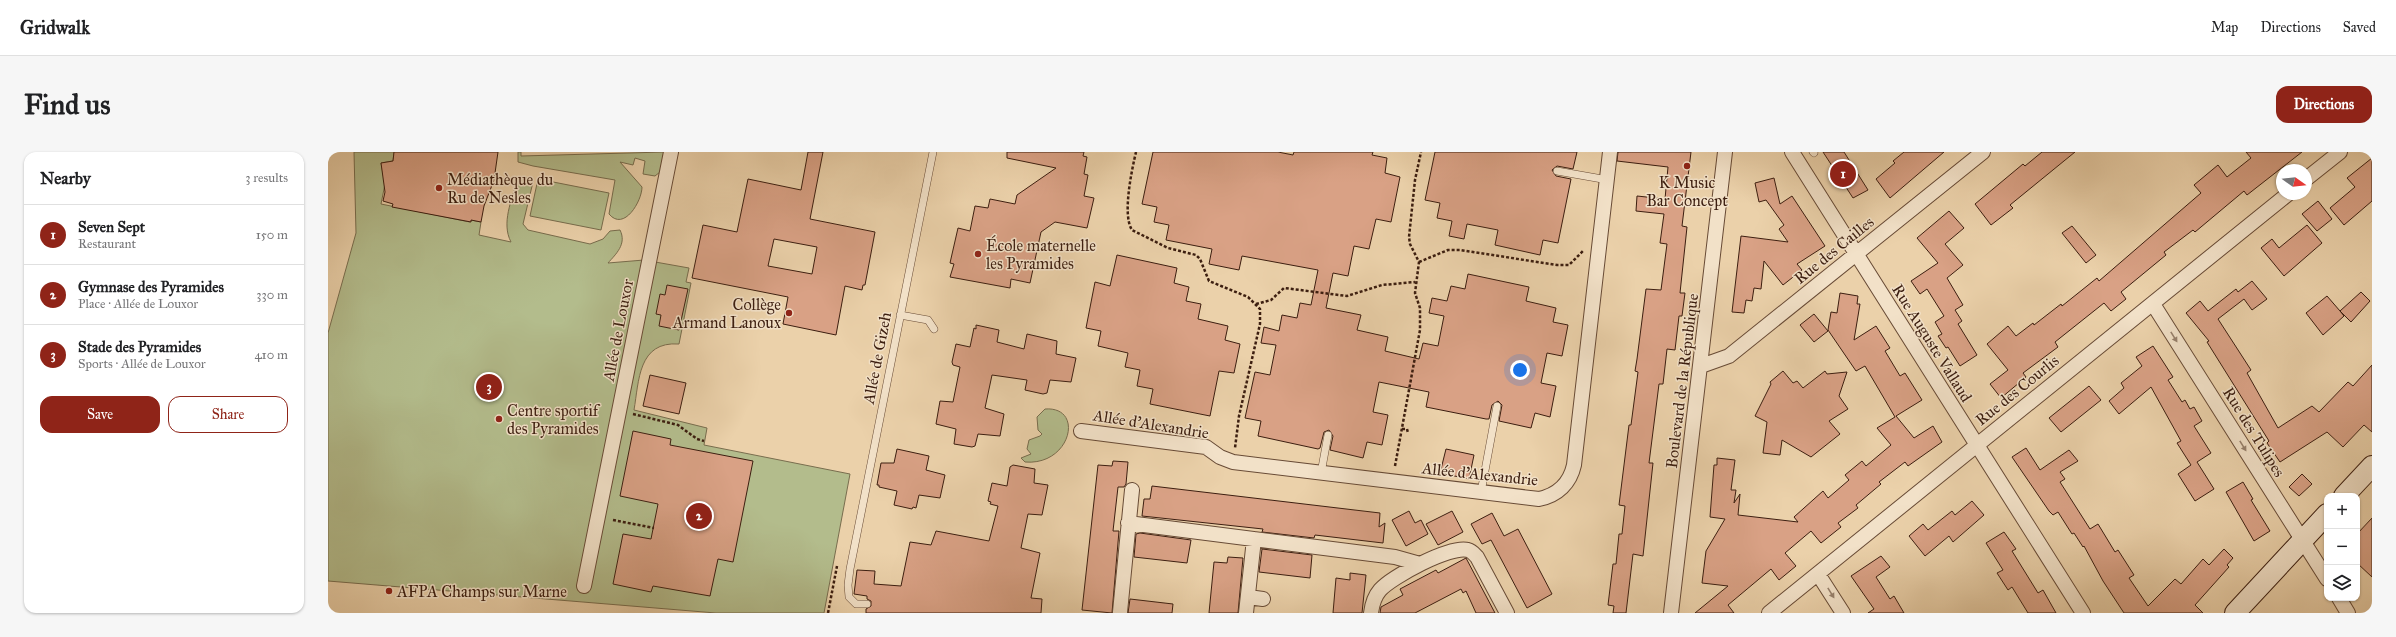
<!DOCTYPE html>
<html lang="en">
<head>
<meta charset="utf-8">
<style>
  :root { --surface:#fff; --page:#f6f6f6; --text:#202124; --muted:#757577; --line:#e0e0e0; --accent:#8f2418 }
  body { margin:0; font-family:"IM FELL Great Primer",serif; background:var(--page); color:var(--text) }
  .controls { position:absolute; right:12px; bottom:12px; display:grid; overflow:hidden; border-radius:8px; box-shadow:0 1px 3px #0004 }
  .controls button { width:36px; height:36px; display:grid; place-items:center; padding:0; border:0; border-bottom:1px solid var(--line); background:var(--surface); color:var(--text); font:20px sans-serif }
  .compass { position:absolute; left:1948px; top:12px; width:36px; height:36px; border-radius:50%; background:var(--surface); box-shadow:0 1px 3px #0004; rotate:105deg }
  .you { position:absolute; left:1192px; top:218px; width:14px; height:14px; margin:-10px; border:3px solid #fff; border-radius:50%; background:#1a73e8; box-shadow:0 0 0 6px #1a73e833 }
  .badge { display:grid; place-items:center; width:26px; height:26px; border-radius:50%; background:var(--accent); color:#fff; font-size:13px; font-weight:700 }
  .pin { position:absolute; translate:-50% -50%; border:2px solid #fff; box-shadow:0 1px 4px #0006 }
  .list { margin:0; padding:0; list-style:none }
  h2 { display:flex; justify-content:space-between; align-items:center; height:52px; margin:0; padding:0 16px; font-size:17px }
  h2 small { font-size:13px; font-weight:400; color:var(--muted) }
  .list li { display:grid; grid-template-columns:26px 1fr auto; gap:12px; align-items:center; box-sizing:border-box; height:60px; padding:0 16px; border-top:1px solid var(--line) }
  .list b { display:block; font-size:15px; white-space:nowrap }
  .list p { margin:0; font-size:13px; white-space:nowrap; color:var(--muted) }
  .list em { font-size:13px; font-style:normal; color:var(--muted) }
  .actions { display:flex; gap:8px; padding:12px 16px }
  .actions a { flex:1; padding:9px 0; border:1px solid var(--accent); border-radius:12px; text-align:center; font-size:14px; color:var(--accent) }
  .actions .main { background:var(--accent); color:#fff }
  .icon { flex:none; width:22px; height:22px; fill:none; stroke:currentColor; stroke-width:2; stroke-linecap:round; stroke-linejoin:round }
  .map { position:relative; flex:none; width:2044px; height:461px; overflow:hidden; border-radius:12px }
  header { display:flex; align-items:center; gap:24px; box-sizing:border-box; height:56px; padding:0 20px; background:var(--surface); border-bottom:1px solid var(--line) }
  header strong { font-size:19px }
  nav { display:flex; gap:22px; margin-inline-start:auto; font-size:14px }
  .intro { display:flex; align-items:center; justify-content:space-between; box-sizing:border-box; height:96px; padding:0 24px }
  h1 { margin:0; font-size:28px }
  .button { padding:10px 18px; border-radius:12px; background:var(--accent); color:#fff; font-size:14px; font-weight:700 }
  main { display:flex; gap:24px; padding:0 24px }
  aside { flex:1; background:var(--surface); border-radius:12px; box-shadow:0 1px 3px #0004 }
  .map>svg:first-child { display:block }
  .green { fill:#b3bc8c; stroke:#786d4e }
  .building { fill:#d9a185; stroke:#3c1e10; fill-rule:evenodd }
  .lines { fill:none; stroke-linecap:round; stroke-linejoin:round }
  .service-casing { stroke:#684b36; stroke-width:8 }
  .minor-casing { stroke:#684b36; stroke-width:16 }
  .secondary-casing { stroke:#3c1e10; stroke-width:22 }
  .path { stroke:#3c1e10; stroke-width:2.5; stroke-dasharray:3 2; stroke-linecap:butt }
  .service { stroke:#f2e1c8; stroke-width:7 }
  .minor { stroke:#f2e1c8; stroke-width:14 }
  .secondary { stroke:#f2e1c8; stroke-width:20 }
  .oneway { fill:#97806c }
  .poi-dot { fill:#8f2418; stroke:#f2e1c8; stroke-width:1.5 }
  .labels { text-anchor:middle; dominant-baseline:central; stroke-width:3; stroke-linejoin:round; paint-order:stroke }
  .poi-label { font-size:16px; fill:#3c1e10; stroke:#f2e1c8; text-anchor:start }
  .street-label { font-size:16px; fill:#3c1e10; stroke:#f2e1c8 }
</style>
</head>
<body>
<header>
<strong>Gridwalk</strong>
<nav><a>Map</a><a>Directions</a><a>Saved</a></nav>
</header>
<div class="intro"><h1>Find us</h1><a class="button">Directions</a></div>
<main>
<aside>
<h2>Nearby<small>3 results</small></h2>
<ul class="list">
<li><span class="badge">1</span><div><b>Seven Sept</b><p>Restaurant</p></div><em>150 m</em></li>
<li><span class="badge">2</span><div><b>Gymnase des Pyramides</b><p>Place · Allée de Louxor</p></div><em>330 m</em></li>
<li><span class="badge">3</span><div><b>Stade des Pyramides</b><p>Sports · Allée de Louxor</p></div><em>410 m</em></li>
</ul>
<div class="actions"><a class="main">Save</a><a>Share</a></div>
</aside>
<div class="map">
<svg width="2044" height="461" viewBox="0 0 2044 461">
  <rect width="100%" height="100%" fill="#ebd1aa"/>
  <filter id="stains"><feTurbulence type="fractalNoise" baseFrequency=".005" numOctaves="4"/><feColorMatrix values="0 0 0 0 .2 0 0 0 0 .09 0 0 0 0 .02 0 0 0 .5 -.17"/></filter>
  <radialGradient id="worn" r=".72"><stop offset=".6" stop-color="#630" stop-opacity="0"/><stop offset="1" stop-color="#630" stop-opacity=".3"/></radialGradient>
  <path class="green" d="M26,0H66L65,9L53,11L57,32L53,52L142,70L143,68L153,70L151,83L183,90C173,71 184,48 189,28L192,25L203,26L205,30L195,72L200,78L262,92L275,87L282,79L292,78C299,92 288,102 280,111L316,108L361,116L358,130L363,131L351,192C310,189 311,229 306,258L379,276L376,293L522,322L496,461H388L0,429V181L28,81Z
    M190,0H193V4L336,0L332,20L327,24L315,22L317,9L307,6L305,13L292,10L314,35C314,49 296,80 281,62L287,28L205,14L190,10Z
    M210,27L281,41L273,78L202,64Z
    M717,257C757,254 743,314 697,310L693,306L703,302L699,297L701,288L712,284L714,282L710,278L709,265Z"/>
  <path class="building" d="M66,0H170L166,28L156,54L153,70L143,68V70L64,55L65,52L55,49L57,40L53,11L65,9Z
    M480,0H495L482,67L547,80L537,133H535L534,138L517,134L508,183L455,172L460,145L364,126L375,73L409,80L420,27L473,38ZM446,87L489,95L484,122L440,114Z
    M679,0H756L755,4L759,5L756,22L760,23L756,44L766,46L759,76L727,70L713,80L702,131L683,127L682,136L622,125L626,112L622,111L630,76L642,79L647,54L660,56L662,47L687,52L689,43L728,16L679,6Z
    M825,0H950L965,3L966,0H1045L1044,3L1059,6L1057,21L1072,25L1063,70L1048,67L1041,97L1026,94L1020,124L1005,121L998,156L1033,163L1029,178L1060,185L1057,199L1091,207L1095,191L1110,194L1116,164L1101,161L1104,146L1119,149L1123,134L1137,137L1140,122L1201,135L1198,149L1228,156L1225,170L1240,173L1234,204L1219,201L1213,231L1228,234L1222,265L1207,261L1203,276L1171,269L1174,253L1170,249L1164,253L1161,267H1158L1098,255L1101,240L1051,230L1045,260L1060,263L1054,293L1039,290L1035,306L1002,298L1005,284L1001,278L996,280L992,296L990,297L930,284L933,269L917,266L927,220L942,223L948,193L933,191L936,175L951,179L954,163L969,166L972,151L983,153L990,118L914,104L911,118L881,112L884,97L838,88L841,73L826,70L829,55L814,52Z
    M1107,0H1249L1245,17L1229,14L1224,18L1228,24L1243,27L1230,91L1215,88L1212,103L1167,93L1170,78L1139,72L1136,87L1121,84L1124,69L1109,66L1112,51L1097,48Z
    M1290,0H1363L1354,74L1359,75L1352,141H1357L1354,164H1351L1347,198L1339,197L1335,232H1331L1321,311H1325L1315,404L1305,402L1298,461H1285L1286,454L1280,453L1285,412H1288L1291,382H1294L1297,354L1291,353L1301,273H1303L1310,220L1307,219L1309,207L1318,137L1333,138L1339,92L1332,91L1336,62L1308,59L1309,44L1337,47L1340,15L1289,9Z
    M1495,0H1516L1540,38L1525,46Z
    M1576,0H1616L1562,46L1548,27L1567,11L1565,9Z
    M1714,0H1747L1682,53L1685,56L1663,73L1647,52L1695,12L1697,14Z
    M1918,0H1974L1919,43L1916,39L1867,80L1865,78L1836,100L1838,103L1793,140L1798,147L1783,159L1776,151L1727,190L1730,195L1695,221L1698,225L1673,246L1662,232L1680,218L1659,192L1680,174L1688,184L1705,171L1706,173L1733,152L1734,154L1769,126L1771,129L1873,41L1866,33L1890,13L1899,25L1923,6Z
    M2044,6V49L2016,73L2002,56L2027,35L2019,26Z
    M1446,26L1452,52L1464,44L1497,94L1469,112L1474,118L1455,133L1436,109L1433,137L1426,136L1424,149L1418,148L1416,161L1404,160L1413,84L1460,90L1451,77L1456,73L1438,48L1431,50L1427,31Z
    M1990,49L2004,67L1989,79L1974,62Z
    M1621,59L1636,76L1617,92L1635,113L1619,126L1635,153L1627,158L1634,169L1630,172L1649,203L1632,214L1620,195L1618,196L1610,184L1614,182L1607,170L1616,164L1599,137L1592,142L1583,129L1610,111L1589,86Z
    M1979,73L1994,91L1956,124L1933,96L1944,87L1951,96Z
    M1744,74L1768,103L1758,111L1734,81Z
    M789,103L849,116L846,131L861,135L858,149L873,152L870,167L900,174L897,188L912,192L906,221L891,219L882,264L822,252L825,237L809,234L812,218L797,215L800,201L770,194L773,179L758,176L767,130L782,134Z
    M1924,129L1939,147L1924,158L1916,147L1890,167L1923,218L1919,221L1950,276L1984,254L1991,260L2020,230L2025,234L2044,213V280L2036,273L2015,295L1999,280L1952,310L1939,291L1941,289L1879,190L1881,189L1858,161L1872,149L1880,159L1908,137L1910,140Z
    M339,133L360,137L351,178L331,174L333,163L328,162L332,142L337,143Z
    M2033,140L2042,149L2023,170L2012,159L2016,164L1995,183L1978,161L1999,144L2012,159Z
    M1512,141L1530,144L1529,152H1532L1526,188L1548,174L1562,196L1557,199L1572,224L1577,221L1594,248L1568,264L1586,286L1605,274L1614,290L1580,314L1577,310L1551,330L1553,332L1528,353L1530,356L1510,371L1513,375L1493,391L1483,379L1457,401L1468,414L1451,428L1443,417L1400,453L1406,461H1367L1400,434L1374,431L1378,399L1397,367L1382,365L1386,313H1389V306L1407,308L1403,338H1408L1406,351L1412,342L1410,363L1470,370L1466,365L1495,339L1500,346L1521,328L1517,323L1534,309L1538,314L1563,293L1549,276L1567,265L1537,214L1528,219L1500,178L1503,160L1509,161Z
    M1486,162L1500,179L1486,190L1472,173Z
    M648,173L671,178L669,190L696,197L699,182L729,189L728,202L748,206L743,230L722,228L719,241L715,242L697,238L699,228L664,223L657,256L676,262L672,284L650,282L647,294L644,295L626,292L628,277L608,272L612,249L625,250L632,215L625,213L624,210L628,192L642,195L646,176L648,177Z
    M1825,194L1845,225L1840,228L1854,250L1857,248L1862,257L1866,255L1874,269L1866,274L1883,301L1869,310L1886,337L1867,349L1850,322L1863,313L1849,291L1853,289L1823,235L1791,262L1781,249L1796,236L1793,231L1814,214L1808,205Z
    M1455,219L1465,231L1469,229L1475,236L1497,219L1499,222L1519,220L1511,244L1520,257L1501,269L1512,282L1483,305L1454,288L1452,303L1435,301L1439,270L1427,264L1443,232L1442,230Z
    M322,223L358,231L351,262L315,254Z
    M1761,234L1773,248L1733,280L1721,266Z
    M305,279L343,287L342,293L425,309L405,410L390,407L382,444L325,434L323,440L285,432L295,382L323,387L330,352L292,344Z
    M1698,296L1712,318L1741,298L1750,309L1732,320L1737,327L1732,330L1762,377L1770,372L1787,400L1790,398L1806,423L1801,426L1820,454L1847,427L1853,432L1875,407L1881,413L1896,397L1905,406L1899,413L1901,415L1867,453L1875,461H1796L1775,429L1756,394L1755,395L1746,381L1744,382L1730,360L1725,363L1721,359L1684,305Z
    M569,297L601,304L598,318L617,323L612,346L591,343L588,356L585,355L584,357L566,353L569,339L551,335V333H549L553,311H566Z
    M1118,297L1146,303L1141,327L1112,321Z
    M785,309L800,310L798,332L796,335H790L785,379H791L784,461L754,458L770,313L784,314Z
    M685,313L707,317L706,331L720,333L714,363L700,362L693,396L712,401L703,446L714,447L713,461H538V457L543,454V449L539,447V444L526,442L529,418L547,419L546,432L573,434L582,390L603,393L608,379L661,389L670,354L662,352L663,350L660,349L664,331L679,334L682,315Z
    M1974,322L1984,332L1971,344L1961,335Z
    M1915,330L1925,347L1923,348L1942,379L1926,389L1898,340Z
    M824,334L1052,361L1051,375L1057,371L1055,391L987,383L986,386L934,380L935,377L814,364L816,347H822Z
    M1644,349L1656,363L1625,390L1621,384L1597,404L1581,384L1595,372L1600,378L1624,359L1627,363Z
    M1081,359L1087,371L1093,368L1100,382L1078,394L1064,368Z
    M1124,359L1135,380L1110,393L1098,372Z
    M1164,361L1176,384L1190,377L1224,442L1199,456L1163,388L1154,392L1143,372Z
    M2044,366V425L2029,411V382Z
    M1676,380L1688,397L1684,399L1710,441L1715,438L1728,461H1700L1684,435L1680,438L1669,421L1675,418L1658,391Z
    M812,381L863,388L859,411L806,405L808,382Z
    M934,397L984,403L982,426L931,420Z
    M1553,404L1562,415L1548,425L1562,447L1566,444L1576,461H1540L1546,457L1523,424Z
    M900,405L915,406L910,461H881L886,410L899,411Z
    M1138,406L1167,461H1148L1138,439L1135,441L1133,437L1087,461H1052L1053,455L1075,443L1072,437L1108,418L1110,421Z
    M1022,421L1038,423L1034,461H1005L1008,426L1022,428Z
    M802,447L845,452L844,461H800Z"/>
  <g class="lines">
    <g class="service-casing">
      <path id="service" d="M1485,0L1486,1
        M1229,19L1280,28
        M572,163L600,168L606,177
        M993,321L1000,283
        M1153,340L1169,254
        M539,452H528L521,445L520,433L522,417L605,0"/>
    </g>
    <g class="minor-casing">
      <path id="minor" d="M1464,0L1755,461
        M1978,27L2012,0
        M1825,152L1999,427
        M1373,214L1401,204L1655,0
        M753,279L878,295L892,305L905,310L1211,347C1230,343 1242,331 1246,313L1282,0
        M800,371L1067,405L1092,412
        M1490,422L1515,461
        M256,434L343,0
        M920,445L935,447
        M2011,446L2020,461
        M792,460L804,338
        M918,461L926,387
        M1043,461C1044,453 1046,445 1052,438C1064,425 1122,393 1140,398C1144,399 1146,402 1149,405L1179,461
        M1343,461L1397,0
        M1441,461L1960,42"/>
    </g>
    <g class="secondary-casing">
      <path id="secondary" d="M2016,344L2044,314
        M1907,461L1999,362"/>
    </g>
    <path class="path" d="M808,0C804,17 794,63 804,78L840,96L868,103L872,107L881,129L920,145L932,157V172L911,264L907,296
      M1091,110L1120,98H1132L1229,113H1241L1255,99
      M928,152L943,148L956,136L1019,144L1054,133L1087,130
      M305,262L350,273L369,287L376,289
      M1074,277H1079L1080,281
      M1067,314L1092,178V156L1087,141L1091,110L1082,92L1081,85L1087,28L1093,0
      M285,368L326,376
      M500,461L509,414"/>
    <use href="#service" class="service"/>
    <use href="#minor" class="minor"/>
    <use href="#secondary" class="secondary"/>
  </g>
  <defs><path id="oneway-solid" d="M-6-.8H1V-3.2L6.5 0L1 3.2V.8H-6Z"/></defs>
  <g class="oneway">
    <use href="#oneway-solid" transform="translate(1846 185) rotate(58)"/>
    <use href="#oneway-solid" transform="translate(1915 294) rotate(58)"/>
    <use href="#oneway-solid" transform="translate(1503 441) rotate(58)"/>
  </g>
  <g class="poi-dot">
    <circle cx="1359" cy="14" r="4"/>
    <circle cx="111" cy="36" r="4"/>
    <circle cx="650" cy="102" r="4"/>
    <circle cx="461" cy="161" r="4"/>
    <circle cx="171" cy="267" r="4"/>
    <circle cx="61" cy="439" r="4"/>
  </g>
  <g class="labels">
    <g class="poi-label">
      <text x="119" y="27">Médiathèque du<tspan x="119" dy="18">Ru de Nesles</tspan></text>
      <text x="1359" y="30" text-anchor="middle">K Music<tspan x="1359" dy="18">Bar Concept</tspan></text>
      <text x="658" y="93">École maternelle<tspan x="658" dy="18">les Pyramides</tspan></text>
      <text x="453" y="152" text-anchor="end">Collège<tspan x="453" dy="18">Armand Lanoux</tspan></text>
      <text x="179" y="258">Centre sportif<tspan x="179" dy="18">des Pyramides</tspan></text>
      <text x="69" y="439">AFPA Champs sur Marne</text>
    </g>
    <g class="street-label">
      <text transform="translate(1506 98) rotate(-39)">Rue des Cailles</text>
      <text transform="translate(290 178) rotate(-79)">Allée de Louxor</text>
      <text transform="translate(1604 191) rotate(58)">Rue Auguste Vallaud</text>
      <text transform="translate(549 206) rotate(-79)">Allée de Gizeh</text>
      <text transform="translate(1354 229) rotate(-83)">Boulevard de la République</text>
      <text transform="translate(1689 238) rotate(-39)">Rue des Courlis</text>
      <text transform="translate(823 272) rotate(9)">Allée d'Alexandrie</text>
      <text transform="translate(1926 280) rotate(58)">Rue des Tulipes</text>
      <text transform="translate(1152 322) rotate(6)">Allée d'Alexandrie</text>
    </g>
  </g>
  <rect width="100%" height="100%" filter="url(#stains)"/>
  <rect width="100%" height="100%" fill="url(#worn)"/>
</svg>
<div class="controls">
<button>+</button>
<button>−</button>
<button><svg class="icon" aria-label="layers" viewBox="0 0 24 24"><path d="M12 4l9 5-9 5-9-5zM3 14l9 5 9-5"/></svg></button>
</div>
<svg class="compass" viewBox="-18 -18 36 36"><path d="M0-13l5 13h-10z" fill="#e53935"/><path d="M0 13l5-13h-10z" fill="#757577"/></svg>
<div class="you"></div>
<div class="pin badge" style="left:1515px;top:22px">1</div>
<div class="pin badge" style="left:371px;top:364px">2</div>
<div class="pin badge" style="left:161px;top:235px">3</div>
</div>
</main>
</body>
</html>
